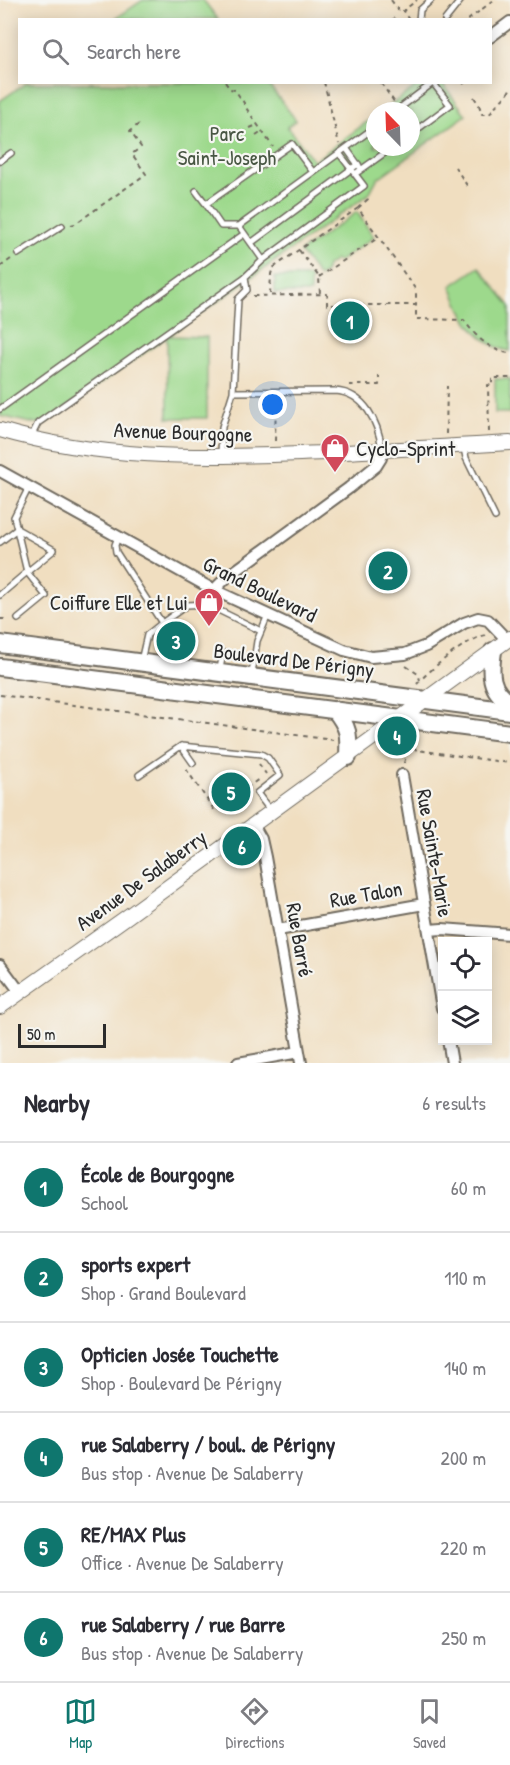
<!DOCTYPE html>
<html lang="en">
<head>
<meta charset="utf-8">
<style>
  :root { --surface:#fff; --page:#f2f2f3; --text:#2b2b33; --muted:#7c7c81; --line:#e1e1e2; --accent:#0f766e }
  body { margin:0; font-family:"Patrick Hand",sans-serif; background:var(--page); color:var(--text) }
  .controls { position:absolute; right:18px; bottom:18px; display:grid; overflow:hidden; border-radius:0px; box-shadow:0 3px 15px #0003 }
  .controls button { width:54px; height:54px; display:grid; place-items:center; padding:0; border:0; border-bottom:2px solid var(--line); background:var(--surface); color:var(--text); font:30px sans-serif }
  .compass { position:absolute; left:366px; top:102px; width:54px; height:54px; border-radius:50%; background:var(--surface); box-shadow:0 3px 15px #0003; rotate:337deg }
  .scale { position:absolute; left:18px; bottom:15px; width:88px; box-sizing:border-box; padding-left:6px; border:3px solid #2b2b2b; border-top:0; font-size:16px; line-height:21px; white-space:nowrap; color:#2b2b2b; -webkit-text-stroke:4px #f6f6f2; paint-order:stroke }
  .you { position:absolute; left:273px; top:405px; width:21px; height:21px; margin:-15px; border:4px solid #fff; border-radius:50%; background:#1a73e8; box-shadow:0 0 0 9px #1a73e833 }
  .badge { display:grid; place-items:center; width:39px; height:39px; border-radius:50%; background:var(--accent); color:#fff; font-size:20px; font-weight:700 }
  .pin { position:absolute; translate:-50% -50%; border:3px solid #fff; box-shadow:0 2px 6px #0006 }
  .list { margin:0; padding:0; list-style:none }
  h2 { display:flex; justify-content:space-between; align-items:center; height:78px; margin:0; padding:0 24px; font-size:26px }
  h2 small { font-size:20px; font-weight:400; color:var(--muted) }
  .list li { display:grid; grid-template-columns:39px 1fr auto; gap:18px; align-items:center; box-sizing:border-box; height:90px; padding:0 24px; border-top:2px solid var(--line) }
  .list b { display:block; font-size:22px; white-space:nowrap }
  .list p { margin:0; font-size:20px; white-space:nowrap; color:var(--muted) }
  .list em { font-size:20px; font-style:normal; color:var(--muted) }
  .icon { flex:none; width:33px; height:33px; fill:none; stroke:currentColor; stroke-width:2; stroke-linecap:round; stroke-linejoin:round }
  .map { position:relative; flex:none; width:510px; height:1063px; overflow:hidden }
  .search { position:absolute; background:var(--surface); box-shadow:0 3px 15px #0003; left:18px; right:18px; top:18px; height:66px; display:flex; align-items:center; gap:15px; box-sizing:border-box; padding:0 21px; border-radius:0px; color:var(--muted); font-size:22px }
  .sheet { height:618px; background:var(--surface) }
  nav { display:flex; justify-content:space-around; align-items:center; box-sizing:border-box; height:84px; border-top:2px solid var(--line); background:var(--surface); font-size:16px; color:var(--muted) }
  nav a { display:grid; justify-items:center; gap:3px }
  nav .on { color:var(--accent) }
  .map>svg:first-child { display:block }
  .green { fill:#9dd98c; stroke:#64825c; stroke-width:1.5 }
  .lines { fill:none; stroke-linecap:round; stroke-linejoin:round }
  .lane-casing { stroke:#706a5f; stroke-width:8 }
  .street-casing { stroke:#706a5f; stroke-width:14 }
  .secondary-casing { stroke:#706a5f; stroke-width:16 }
  .primary-casing { stroke:#706a5f; stroke-width:20 }
  .path { stroke:#706a5f; stroke-width:2; stroke-dasharray:4.5 4.5; stroke-linecap:butt }
  .lane { stroke:#fff; stroke-width:5 }
  .street { stroke:#fff; stroke-width:10 }
  .secondary { stroke:#fff; stroke-width:14 }
  .primary { stroke:#fff; stroke-width:16 }
  .labels { text-anchor:middle; dominant-baseline:central; stroke-width:4.5; stroke-linejoin:round; paint-order:stroke }
  .park-label { font-size:21px; fill:#485643; stroke:#f6f6f2 }
  .street-label { font-size:21px; fill:#2b2b2b; stroke:#f6f6f2 }
  .poi-label { font-size:21px; fill:#2b2b2b; stroke:#f6f6f2; text-anchor:start }
</style>
</head>
<body>
<div class="map">
<svg width="510" height="1063" viewBox="0 0 510 1063">
  <rect width="100%" height="100%" fill="#f6f6f2"/>
  <filter id="ink" filterUnits="userSpaceOnUse"><feTurbulence type="fractalNoise" baseFrequency=".0167" numOctaves="2"/><feDisplacementMap in="SourceGraphic" scale="12" xChannelSelector="R" yChannelSelector="G"/><feConvolveMatrix kernelMatrix="1 2 1 2 8 2 1 2 1" color-interpolation-filters="sRGB"/></filter>
  <filter id="wash" filterUnits="userSpaceOnUse"><feTurbulence type="fractalNoise" baseFrequency=".008" numOctaves="4" result="noise"/><feDisplacementMap in="SourceGraphic" scale="24" xChannelSelector="R" yChannelSelector="G"/><feGaussianBlur stdDeviation="1.35" result="paint"/><feColorMatrix in="noise" values="0 0 0 0 0 0 0 0 0 0 0 0 0 0 0 0 0 1.4 0 .05"/><feComposite in="paint" operator="in"/></filter>
  <g filter="url(#wash)">
    <rect width="100%" height="100%" fill="#f0dec0"/>
    <path class="green" d="M143,0H203L218,19H115Z
      M26,83H267L296,120L287,127L314,161L375,116V147H411V111H382L421,83H442L466,115L377,179L369,194L169,336L207,337V418H168L167,337L45,423H31L0,416V101Z
      M357,212L374,237L338,262L336,260L327,266L325,273L319,277L300,252Z
      M479,267L510,306V351C501,350 496,347 488,342C466,326 461,310 451,286Z
      M275,277H310V293H275Z
      M495,379H510V413H495Z"/>
  </g>
  <g filter="url(#ink)">
    <g class="lines">
      <g class="lane-casing">
        <path id="lane" d="M419,20L420,10L431,0
          M445,20L461,0
          M396,111L434,82
          M411,134L450,105L434,84
          M346,148L359,166
          M339,153L364,186L263,260L239,226L375,127
          M0,161L11,153
          M355,174L393,147
          M196,191L206,204
          M239,226H221L206,204L292,144L313,172
          M251,243L358,164
          M18,254L62,226
          M233,392L335,391C365,393 378,422 382,449
          M0,409L244,234
          M31,437L38,423L245,277L263,260
          M464,448L466,458L495,517
          M221,455L222,427L233,392L238,299L247,290L245,277
          M17,529L54,550L27,572L46,596L18,619
          M118,537L115,545L116,552L162,623L187,605L206,604L261,631
          M0,542L17,529L14,517L29,487
          M0,595L27,572L17,530
          M141,661L147,635L162,623
          M220,669L223,653
          M252,674L257,641L268,615
          M181,746L193,763
          M139,775L181,746L261,754L268,758L280,775L257,793L270,810"/>
      </g>
      <g class="street-casing">
        <path id="street" d="M490,37L510,22
          M0,471L214,590L344,650L371,657L405,654L426,646L464,623L478,618L488,620L507,640
          M214,590L227,577L349,488L376,466L381,458L382,450
          M402,775L442,1008
          M253,825L261,839L265,857L301,1063
          M278,930L424,904
          M429,930L442,929L510,934
          M0,965L20,992
          M448,1040L452,1063
          M238,1063L299,1052"/>
      </g>
      <g class="secondary-casing">
        <path id="secondary" d="M0,430C98,459 199,458 300,454C370,451 440,447 510,443
          M0,1007L128,916L510,638"/>
      </g>
      <g class="primary-casing">
        <path id="primary" d="M0,644L510,711
          M493,651C490,672 489,690 510,703
          M0,667L510,733
          M335,710C349,728 349,734 348,757"/>
      </g>
      <path class="path" d="M391,0L399,11H403
        M393,18L395,20
        M409,20L403,11L417,0
        M468,20L494,0
        M490,71H491
        M225,82L230,89L235,90L244,103V105L273,147
        M324,82L339,144
        M381,83L395,103
        M463,84L465,82
        M474,97L479,105L482,114H490C495,103 506,99 510,89
        M250,128L257,125
        M256,136L262,132
        M455,167L468,187
        M358,208L368,199L366,195
        M71,225L75,224L146,174L132,154L141,147L130,131L139,124
        M299,250L319,277L320,294
        M0,267L11,259
        M319,277L379,237
        M270,294L271,274L273,268L358,208L416,290V305
        M253,296L327,294V305H416V319L464,320C474,335 491,352 510,353
        M349,385H379V376
        M489,432L488,385L492,386V378H510
        M446,434L447,386
        M275,441L276,399
        M0,619H9
        M406,666L418,674L420,680
        M417,684C429,670 471,635 488,635
        M0,695L333,740
        M404,733L409,746L417,750L510,763
        M404,763L409,746
        M259,764L266,774
        M186,769L215,811L259,779"/>
      <use href="#lane" class="lane"/>
      <use href="#street" class="street"/>
      <use href="#secondary" class="secondary"/>
      <use href="#primary" class="primary"/>
    </g>
  </g>
  <defs>
    <g id="shop-pin" transform="scale(1.5)"><path d="M0 17L-7.5 6A9.5 9.5 0 1 1 7.5 6Z" fill="#d1495b" stroke="#f6f6f2"/><path d="M-5-2.5h2.3a2.7 3.5 0 0 1 5.4 0H5L5.5 6h-11ZM-1.5-2.5h3a1.5 2.3 0 0 0-3 0Z" fill="#fff"/></g>
  </defs>
  <g fill-rule="evenodd">
    <use href="#shop-pin" x="335" y="448"/>
    <use href="#shop-pin" x="209" y="602"/>
  </g>
  <g class="labels">
    <g class="park-label">
      <text x="227" y="133">Parc<tspan x="227" dy="24">Saint-Joseph</tspan></text>
    </g>
    <g class="street-label">
      <text transform="translate(183 432) rotate(2)">Avenue Bourgogne</text>
      <text transform="translate(260 589) rotate(26)">Grand Boulevard</text>
      <text transform="translate(294 660) rotate(7)">Boulevard De Périgny</text>
      <text transform="translate(435 853) rotate(80)">Rue Sainte-Marie</text>
      <text transform="translate(141 880) rotate(-36)">Avenue De Salaberry</text>
      <text transform="translate(366 894) rotate(-10)">Rue Talon</text>
      <text transform="translate(300 940) rotate(80)">Rue Barré</text>
    </g>
    <g class="poi-label">
      <text x="356" y="448">Cyclo-Sprint</text>
      <text x="188" y="602" text-anchor="end">Coiffure Elle et Lui</text>
    </g>
  </g>
</svg>
<div class="controls">
<button><svg class="icon" aria-label="locate" viewBox="0 0 24 24"><circle cx="12" cy="12" r="6"/><path d="M12 2v4M12 18v4M2 12h4M18 12h4"/></svg></button>
<button><svg class="icon" aria-label="layers" viewBox="0 0 24 24"><path d="M12 4l9 5-9 5-9-5zM3 14l9 5 9-5"/></svg></button>
</div>
<svg class="compass" viewBox="-18 -18 36 36"><path d="M0-13l5 13h-10z" fill="#e53935"/><path d="M0 13l5-13h-10z" fill="#7c7c81"/></svg>
<div class="scale">50 m</div>
<div class="you"></div>
<div class="pin badge" style="left:350px;top:321px">1</div>
<div class="pin badge" style="left:388px;top:571px">2</div>
<div class="pin badge" style="left:176px;top:641px">3</div>
<div class="pin badge" style="left:397px;top:736px">4</div>
<div class="pin badge" style="left:231px;top:792px">5</div>
<div class="pin badge" style="left:242px;top:846px">6</div>
<div class="search"><svg class="icon" aria-label="search" viewBox="0 0 24 24"><circle cx="10" cy="10" r="6"/><path d="M15 15l6 6"/></svg>Search here</div>
</div>
<section class="sheet">
<h2>Nearby<small>6 results</small></h2>
<ul class="list">
<li><span class="badge">1</span><div><b>École de Bourgogne</b><p>School</p></div><em>60 m</em></li>
<li><span class="badge">2</span><div><b>sports expert</b><p>Shop · Grand Boulevard</p></div><em>110 m</em></li>
<li><span class="badge">3</span><div><b>Opticien Josée Touchette</b><p>Shop · Boulevard De Périgny</p></div><em>140 m</em></li>
<li><span class="badge">4</span><div><b>rue Salaberry / boul. de Périgny</b><p>Bus stop · Avenue De Salaberry</p></div><em>200 m</em></li>
<li><span class="badge">5</span><div><b>RE/MAX Plus</b><p>Office · Avenue De Salaberry</p></div><em>220 m</em></li>
<li><span class="badge">6</span><div><b>rue Salaberry / rue Barre</b><p>Bus stop · Avenue De Salaberry</p></div><em>250 m</em></li>
</ul>
</section>
<nav>
<a class="on"><svg class="icon" aria-label="map" viewBox="0 0 24 24"><path d="M3 6l6-2 6 2 6-2v14l-6 2-6-2-6 2zM9 4v14M15 6v14"/></svg>Map</a>
<a><svg class="icon" aria-label="directions" viewBox="0 0 24 24"><path d="M12 3l9 9-9 9-9-9zM9 14v-3h6M13 9l2 2-2 2"/></svg>Directions</a>
<a><svg class="icon" aria-label="saved" viewBox="0 0 24 24"><path d="M7 4h10v16l-5-4-5 4z"/></svg>Saved</a>
</nav>
</body>
</html>
